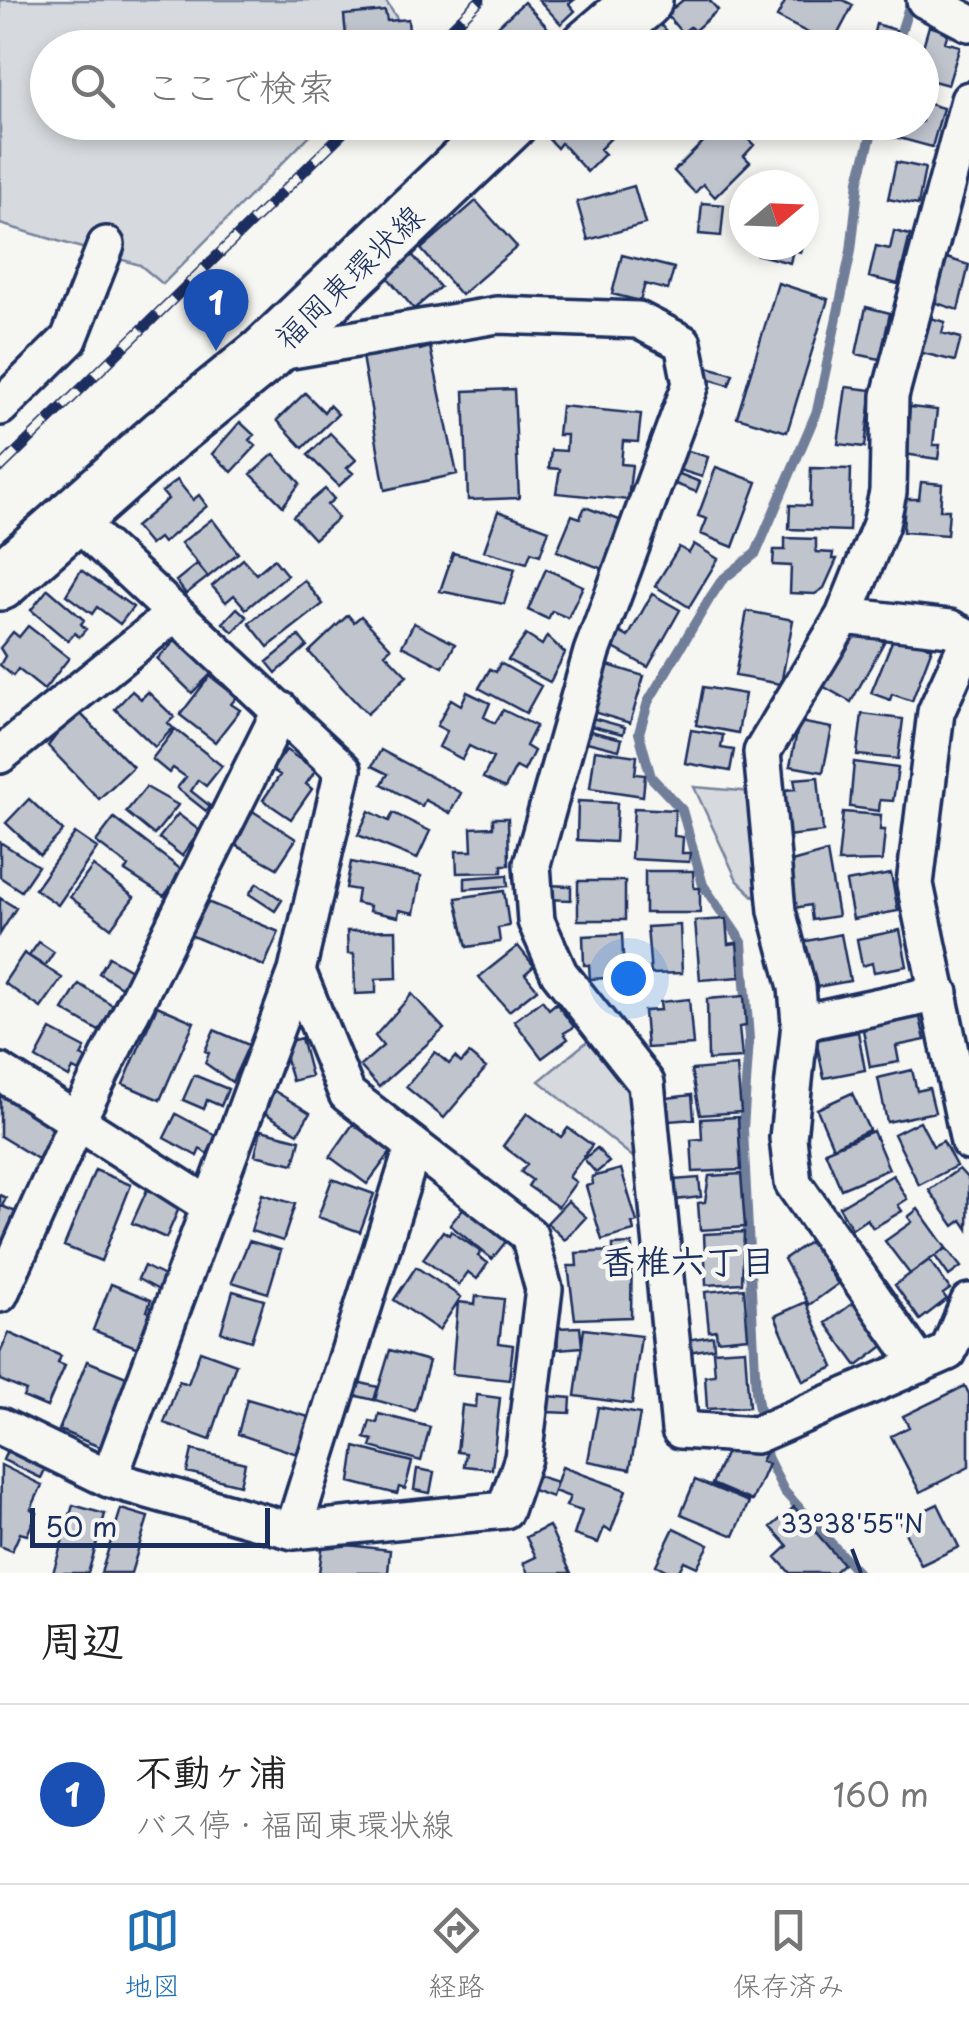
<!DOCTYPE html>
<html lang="ja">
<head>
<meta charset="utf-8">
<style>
  :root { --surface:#fff; --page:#f6f6f6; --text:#222; --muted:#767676; --line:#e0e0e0; --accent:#1f6fb2 }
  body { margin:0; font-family:"Playpen Sans","Klee One",sans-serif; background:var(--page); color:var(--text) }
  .compass { position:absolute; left:729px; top:170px; width:90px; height:90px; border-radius:50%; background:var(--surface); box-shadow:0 5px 15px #0003; rotate:71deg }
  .scale { position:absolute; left:30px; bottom:25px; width:240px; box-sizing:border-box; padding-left:10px; border:5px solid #1b2f5e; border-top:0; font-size:28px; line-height:35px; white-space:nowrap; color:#1b2f5e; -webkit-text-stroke:8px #f6f6f2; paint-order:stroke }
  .you { position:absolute; left:628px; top:978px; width:35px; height:35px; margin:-25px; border:8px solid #fff; border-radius:50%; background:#1a73e8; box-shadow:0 0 0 15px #1a73e833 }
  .badge { display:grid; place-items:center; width:65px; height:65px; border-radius:50%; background:var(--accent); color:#fff; font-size:32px; font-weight:700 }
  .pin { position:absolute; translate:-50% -82px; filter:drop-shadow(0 2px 5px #0008) }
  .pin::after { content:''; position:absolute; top:52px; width:35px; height:30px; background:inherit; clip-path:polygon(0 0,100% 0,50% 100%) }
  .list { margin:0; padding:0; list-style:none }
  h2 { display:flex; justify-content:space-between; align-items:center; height:130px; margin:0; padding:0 40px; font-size:42px }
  h2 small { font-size:32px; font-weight:400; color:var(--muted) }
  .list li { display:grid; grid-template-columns:65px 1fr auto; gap:30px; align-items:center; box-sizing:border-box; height:180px; padding:0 40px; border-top:2px solid var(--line) }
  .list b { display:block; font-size:38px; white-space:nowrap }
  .list p { margin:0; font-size:32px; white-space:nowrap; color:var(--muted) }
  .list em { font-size:32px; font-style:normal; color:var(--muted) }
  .icon { flex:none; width:55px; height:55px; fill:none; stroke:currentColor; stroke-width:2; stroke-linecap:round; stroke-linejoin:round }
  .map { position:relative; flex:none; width:969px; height:1573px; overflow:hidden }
  .search { position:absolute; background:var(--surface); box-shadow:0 5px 15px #0003; left:30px; right:30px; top:30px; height:110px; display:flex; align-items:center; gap:25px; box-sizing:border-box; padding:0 35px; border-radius:55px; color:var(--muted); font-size:38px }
  .sheet { height:310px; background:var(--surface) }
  nav { display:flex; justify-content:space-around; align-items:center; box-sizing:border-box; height:140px; border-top:2px solid var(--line); background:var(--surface); font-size:28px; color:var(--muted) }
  nav a { display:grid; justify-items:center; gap:5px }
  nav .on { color:var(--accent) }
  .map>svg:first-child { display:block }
  .green { fill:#d6d9dd; stroke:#78849e; stroke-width:2.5 }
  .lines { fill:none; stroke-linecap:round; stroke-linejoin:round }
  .stream { stroke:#717e99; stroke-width:10 }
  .building { fill:#c0c4cd; stroke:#1b2f5e; stroke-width:2.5 }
  .street-casing { stroke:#1b2f5e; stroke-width:42 }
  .primary-casing { stroke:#1b2f5e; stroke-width:62 }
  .street { stroke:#f6f6f2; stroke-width:35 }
  .primary { stroke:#f6f6f2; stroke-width:55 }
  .rail-casing { stroke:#1b2f5e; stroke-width:11 }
  .rail { stroke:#f6f6f2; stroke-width:8; stroke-dasharray:22; stroke-linecap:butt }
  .ticks { fill:none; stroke:#1b2f5e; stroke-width:4 }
  .labels { text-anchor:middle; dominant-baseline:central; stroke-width:9; stroke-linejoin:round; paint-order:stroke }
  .street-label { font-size:32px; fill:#1b2f5e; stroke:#f6f6f2 }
  .neighbourhood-label { font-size:35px; font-weight:bold; fill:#1b2f5e; stroke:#f6f6f2 }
  .ticks-label { font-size:25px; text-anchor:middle; fill:#1b2f5e; stroke:#f6f6f2; stroke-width:9; stroke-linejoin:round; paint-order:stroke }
</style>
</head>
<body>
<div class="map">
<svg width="969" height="1573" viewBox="0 0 969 1573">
  <rect width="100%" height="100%" fill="#f6f6f2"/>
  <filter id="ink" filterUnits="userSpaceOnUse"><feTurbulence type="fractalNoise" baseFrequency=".01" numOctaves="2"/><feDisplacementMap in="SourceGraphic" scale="20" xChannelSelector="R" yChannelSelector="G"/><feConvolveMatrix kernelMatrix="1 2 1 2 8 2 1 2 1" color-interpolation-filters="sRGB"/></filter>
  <g filter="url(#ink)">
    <path class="green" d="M0,0H385L408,35L396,48H48V122L322,123L163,284L140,265L0,224Z
      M694,787L753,792L770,912L737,880Z
      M589,1040L635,1091L639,1162L539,1081Z"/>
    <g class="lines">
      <path class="stream" d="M896,48L911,0
        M858,1573L784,1491L767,1457L756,1392L743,1129L749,1039L742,942L703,885L682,810L651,777L639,733L648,702L710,598L722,580L756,553L817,411L851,251L859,180L875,122"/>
    </g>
    <path class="building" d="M539,0H574L569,4L575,11L561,24Z
      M683,0H709L718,10L694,31L690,27L682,33L666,14Z
      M786,0H843L853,5L832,45L777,17Z
      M524,2L547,27L526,48H519L498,26Z
      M385,11L387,21L408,19L409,32L392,48L347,47L344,15Z
      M659,23L678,45L631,48Z
      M876,24L896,30L891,48H870Z
      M929,26L948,32L945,42L960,46L948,85L922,78V50Z
      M922,102L943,108L932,147L895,137L900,122H922Z
      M549,122H596L611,138L600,149L605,154L587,172L561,143L557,148L541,131Z
      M655,122H707L690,140L679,128L670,138Z
      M723,122H731L754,145L744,156L750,162L715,197L703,184L695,193L674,171Z
      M896,162L925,168L918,205L888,199Z
      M634,186L645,224L588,240L577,202Z
      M476,201L517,247L461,295L421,249Z
      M702,203L724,205L721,236L699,234Z
      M894,231L910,235L898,284L869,277L876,246L890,249Z
      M758,245H803L801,252L793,250L790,263L756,254Z
      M409,251L440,287L414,309L384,273Z
      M622,255L674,268L668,290L645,284L640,301L612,294Z
      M947,258L969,265L958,310L933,302Z
      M778,283L828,299L787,432L737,417Z
      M866,307L890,313L880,359L856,354Z
      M919,315L945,322L942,333L961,338L955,361L910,350Z
      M419,344L420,350L430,347L457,474L385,490L362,356Z
      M704,366L733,374L729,385L701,377Z
      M846,387L872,390L865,447L838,444Z
      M514,389L519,498L468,500L464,391Z
      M305,393L324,412L329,405L338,414L303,448L277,420Z
      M561,406L641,414L638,442L623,441L621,464L632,465L628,500L556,493L560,469L549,468L551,450L566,451L567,435H558Z
      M910,407L937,410L933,445H940L938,459L904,454Z
      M240,422L254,435L249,440L256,446L232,472L212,454Z
      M330,433L356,460L347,468L353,473L339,486L308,455Z
      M682,449L708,457L702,477L676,469Z
      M274,454L300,483L283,506L251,474Z
      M716,467L757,482L733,547L701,534L707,519L698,516Z
      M811,468L851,469L849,531L789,529L790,505L810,506Z
      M677,473L700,482L696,492L673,483Z
      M177,480L193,500L199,495L207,506L163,543L159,538L150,545L135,527L168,499L162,492Z
      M921,482L942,484L940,510H949L947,535L903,532L905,499H919Z
      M325,489L334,499L327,505L338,518L314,539L293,516Z
      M585,507L622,521L602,569L557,551L572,515L580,518Z
      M498,511L549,530L540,555L531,552L527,563L484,551Z
      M212,519L238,553L208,577L181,543Z
      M785,538L816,539V552L833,553L832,559H837L824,588L815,594L790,593L791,566L773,565L774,550H785Z
      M694,544L718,559L689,607L655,586L679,547L689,553Z
      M453,553L515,569L504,604L440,591Z
      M243,559L256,574L274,559L287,575L246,609L234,595L226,602L212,586Z
      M197,564L208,577L186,594L176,581Z
      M546,569L583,586L568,618L552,611L548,619L528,610Z
      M81,570L133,607L120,624L97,607L92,614L66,595Z
      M304,580L323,604L268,647L249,623Z
      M48,589L84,620L81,624L86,629L79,637L75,633L68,641L31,610Z
      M652,594L680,610L648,667L608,645L616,630L628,637Z
      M237,608L247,617L233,632L223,623Z
      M747,611L793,620L781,684L735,676Z
      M348,615L354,622L361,616L391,648L385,653L407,676L367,714L309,652Z
      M414,623L455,644L443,667L402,646Z
      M855,625L884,642L851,702L821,685Z
      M28,626L69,658L44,690L18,669L13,676L0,665L5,656L0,648L13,632L19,637Z
      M895,634L932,648L912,701L892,694L890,700L871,693Z
      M526,635L542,645L547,636L565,653L550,682L508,660Z
      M299,636L307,646L276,673L267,662Z
      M175,641L180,646L184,641L211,674L192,693L157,659Z
      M500,663L541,686L526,713L479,688L490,669L496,672Z
      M608,665L644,676L630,723L593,712Z
      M210,676L237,697L231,704L240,710L215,742L180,715Z
      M703,687L745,694L738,733L696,725Z
      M132,691L141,699L148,692L174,717L168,723L173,728L155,747L115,709Z
      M467,692L490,703L484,717L495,723L503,710L536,726L526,746L534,751L524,771L516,767L505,788L483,778L493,758L469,746L462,759L439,747L447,731L437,726L451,699L461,705Z
      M76,709L133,767L99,799L48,746Z
      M862,714L903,719L898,759L857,755Z
      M585,716L625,727L623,734L583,724Z
      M799,722L832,728L823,772L790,766Z
      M175,729L222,766L206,786L198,780L191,791L210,806L206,811L177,788L186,777L173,768L169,773L152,759Z
      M582,729L622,739L619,750L579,740Z
      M691,730L723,735L721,748L734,750L730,771L685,763Z
      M286,750L316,770L306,784L312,789L291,819L263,800L280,775L272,770Z
      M381,750L461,793L450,813L425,800L422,806L382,784L388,774L372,766Z
      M595,750L637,756L635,774L645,775L643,796L590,788Z
      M854,762L898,768L893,801L880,800L879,811L850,807Z
      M818,777L823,832L786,836L783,790L796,789L794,779Z
      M146,787L178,805L154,835L126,812Z
      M29,799L63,831L40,855L6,823Z
      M578,801L617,803L615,842L577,840Z
      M634,808L675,810L674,836L683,837L682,853H690L689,862L631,859Z
      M251,810L296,839L277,868L230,842Z
      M369,811L389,821L393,813L430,831L417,859L358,835Z
      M843,812L881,815L880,830H885L882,861L838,862Z
      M178,814L200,831L182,856L159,838Z
      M114,818L183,871L164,896L125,871L128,866L96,842Z
      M493,818H508L509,865H502V872L457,873L456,851H472L471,828L493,827Z
      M75,833L97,848L58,905L35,889Z
      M0,842L38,866L21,891L0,877Z
      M827,852L838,916L812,920L810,905L795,908L788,863Z
      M351,862L421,876L414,913L399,910L398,917L369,911L370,906L356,903L358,890L346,888Z
      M93,866L134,897L111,928L70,897Z
      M645,871H693L694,888H700V913H645Z
      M891,874L898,911L853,919L846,882Z
      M507,875L508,886L465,889V878Z
      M578,881H625V920H578Z
      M257,883L282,900L275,911L249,894Z
      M545,885L571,886V900L544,899Z
      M504,891L509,926L498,928L500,942L467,947L456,898Z
      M0,898L16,908L0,934Z
      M205,901L279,932L264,966L190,935Z
      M726,919L728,944L737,943L740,977L700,980L695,921Z
      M680,925L682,973L651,974L647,927Z
      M396,930L397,978L376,979V993L355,994L354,954H348L347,931Z
      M900,930L907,966L874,972L872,963L862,966L857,939Z
      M622,934L624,977L590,979L589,965H584L583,936Z
      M841,934L850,981L811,988L802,942Z
      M39,942L54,952L45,966L29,956Z
      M518,946L534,966L525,974L537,989L509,1011L479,977Z
      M24,953L62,978L41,1008L4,983Z
      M109,957L136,973L126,990L99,973Z
      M79,984L114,1006L99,1031L63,1010Z
      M412,994L444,1029L379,1087L360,1066L383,1046L375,1036Z
      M744,996L746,1026L739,1027L742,1058L708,1060L707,999Z
      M689,999L693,1045L647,1048L644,1011L661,1010L660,1002Z
      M542,1000L549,1009L556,1003L574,1027L564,1033L568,1039L542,1058L514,1021Z
      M157,1006L194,1022L160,1100L123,1084Z
      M919,1013L925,1040L896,1046L899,1062L870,1067L862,1024Z
      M51,1030L85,1048L81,1056L90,1061L83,1074L73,1069L69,1077L36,1058Z
      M214,1030L249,1045L232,1082L205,1063L209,1053L205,1051Z
      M858,1032L865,1070L824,1078L816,1040Z
      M301,1038L311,1076L292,1081L282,1043Z
      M435,1052L449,1064L455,1057L461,1063L469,1054L486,1068L444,1118L406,1087Z
      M737,1066L741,1112L700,1115L691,1070Z
      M912,1070L917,1091L929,1088L935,1112L887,1122L878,1078Z
      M194,1075L228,1089L221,1106L207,1100L204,1109L183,1100Z
      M0,1082L61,1121L38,1159L0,1136Z
      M273,1090L310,1113L298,1133L260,1110Z
      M852,1093L869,1130L833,1147L817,1109Z
      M692,1095L694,1119L669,1121L667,1098Z
      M527,1113L561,1137L568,1128L592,1145L569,1177L576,1182L558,1207L528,1186L532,1180L521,1172L527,1164L503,1146Z
      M176,1114L217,1136L207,1154L200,1149L197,1156L164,1138Z
      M738,1117L741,1170L693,1172L691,1140L702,1139L701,1119Z
      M920,1121L933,1146L943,1141L956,1166L919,1185L894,1134Z
      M353,1124L391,1152L367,1184L330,1157Z
      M261,1130L300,1140L294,1164L255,1155Z
      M873,1131L889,1169L841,1189L825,1151Z
      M597,1148L609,1162L596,1173L584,1159Z
      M621,1169L637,1222L632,1223L634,1231L602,1240L586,1186L593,1184L592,1177Z
      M959,1169L969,1180L968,1229L962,1220L954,1226L929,1190Z
      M95,1170L131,1185L101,1261L64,1246Z
      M741,1174L745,1227L700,1230L698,1203L705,1202L709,1176Z
      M893,1175L907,1199L898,1205L902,1211L873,1228L867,1219L852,1229L839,1207Z
      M699,1178L701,1197L675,1200L674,1180Z
      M332,1179L374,1194L360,1232L318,1217Z
      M150,1183L186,1192L166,1238L132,1223Z
      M262,1194L295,1204L283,1241L251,1231Z
      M0,1195L6,1198L2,1206L23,1215L0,1251Z
      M474,1195L516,1229L492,1259L450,1225Z
      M568,1201L586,1217L565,1240L547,1223Z
      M918,1209L946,1248L910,1274L885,1241L912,1222L908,1217Z
      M443,1231L449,1235L451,1231L481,1252L478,1256L488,1263L477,1279L468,1272L459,1285L423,1259Z
      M744,1232L742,1283L706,1285L704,1234Z
      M249,1241L281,1250L268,1293L232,1282Z
      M809,1242L830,1265L827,1268L838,1284L809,1305L784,1259Z
      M632,1244L631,1317L575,1319L568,1266H577L576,1253L613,1251V1245Z
      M946,1248L961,1267L949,1276L935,1256Z
      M929,1260L950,1289L943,1294L947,1299L920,1320L895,1285Z
      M144,1266L166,1277L159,1290L138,1279Z
      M416,1267L461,1297L439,1330L394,1300Z
      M111,1284L151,1300L147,1311L158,1315L146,1351L93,1330Z
      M744,1288L748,1337L717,1340L716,1330L709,1331L705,1292Z
      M233,1291L264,1300L251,1341L221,1332Z
      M476,1296L504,1299L499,1343L513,1345L509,1380L452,1374L458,1302L475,1304Z
      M857,1300L886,1344L857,1366L826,1323Z
      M806,1302L834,1367L803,1381L775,1316Z
      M580,1327L582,1347L558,1349L556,1328Z
      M584,1329L641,1336L632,1404L575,1396Z
      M9,1333L61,1356L58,1363L65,1366L47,1407L23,1397L26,1391L0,1380V1353Z
      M713,1336L714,1348L688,1352L686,1340Z
      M745,1349L749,1407L707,1409L705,1376L715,1375L713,1351Z
      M390,1350L429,1361L415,1411L375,1400Z
      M200,1351L236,1364L210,1440L164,1423L179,1381L188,1384Z
      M87,1361L136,1381L107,1450L59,1430Z
      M357,1382L378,1387L374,1400L353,1395Z
      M965,1386L969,1394V1467L920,1492L891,1436L909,1427L903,1416Z
      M477,1395L500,1398L492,1469L464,1466L466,1453L457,1452L462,1405L476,1407Z
      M547,1396L571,1398L570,1413L546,1412Z
      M247,1399L309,1417L297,1454L238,1434Z
      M598,1407L640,1414L630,1469L588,1461Z
      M379,1414L430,1427L421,1461L371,1447L373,1440L365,1438L370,1421L377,1423Z
      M742,1443L765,1453L761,1461L768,1464L752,1501L712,1484L728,1447Z
      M10,1444L48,1463L41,1478L3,1460Z
      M355,1447L412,1462L405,1489L399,1487L397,1494L350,1482Z
      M192,1450L245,1463L240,1485L187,1472Z
      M1,1465L42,1485L31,1509L37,1513L27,1535L20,1533L12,1551L0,1546Z
      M562,1467L626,1490L611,1531L604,1528L598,1543L574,1535L582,1511L566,1506L570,1497L554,1491Z
      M417,1469L434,1472L430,1493L414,1490Z
      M535,1475L557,1482L552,1497L530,1489Z
      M695,1480L749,1502L734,1536L681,1514Z
      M938,1504L959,1547L921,1565L900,1522Z
      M73,1505L105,1514L88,1573H53Z
      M794,1507L843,1564L833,1573H790L776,1557L788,1546L771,1527Z
      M121,1509L148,1517L131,1573H101Z
      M549,1526L571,1573H528L523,1563L536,1557L526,1537Z
      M674,1528L709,1545L697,1567L684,1561L678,1573H672L656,1565Z
      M323,1542L390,1550L388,1573H319Z"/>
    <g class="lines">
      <g class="street-casing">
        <path id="street" d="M925,0L969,23
          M268,354L497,315L638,320L683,343L691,384L592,652L532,864L536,921L559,973L646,1083L680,1430L756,1435L948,1352L969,1302
          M0,407L69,339L106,245
          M74,519L343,770L297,971L109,1479
          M844,616L950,628L969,638
          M969,639L936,712L915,884L969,1142
          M0,755L173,615
          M800,1023L940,993
          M0,1072L210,1206
          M0,1294L78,1119L281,710
          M920,1365L793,1183L788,1138L800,1023L797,987L777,911L762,752L844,616L881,524L888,492L890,396L969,100
          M0,1426L109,1479L293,1531L505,1510L523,1458L544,1289L529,1235L347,1094L297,971
          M293,1531L413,1148"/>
      </g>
      <g class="primary-casing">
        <path id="primary" d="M588,48L644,0
          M0,582L165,436L266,354L509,122"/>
      </g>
      <use href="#street" class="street"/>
      <use href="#primary" class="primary"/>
      <g class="rail-casing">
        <path id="rail" d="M431,48L480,0
          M0,468L354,122"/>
      </g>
      <use href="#rail" class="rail"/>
    </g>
  </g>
  <path class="ticks" d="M852,1549L861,1573"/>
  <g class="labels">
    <g class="street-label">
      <text transform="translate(348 276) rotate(-44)">福岡東環状線</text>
    </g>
    <g class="neighbourhood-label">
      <text x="688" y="1259">香椎六丁目</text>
    </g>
  </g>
  <g class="ticks-label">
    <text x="852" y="1533">33°38'55"N</text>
  </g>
</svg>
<svg class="compass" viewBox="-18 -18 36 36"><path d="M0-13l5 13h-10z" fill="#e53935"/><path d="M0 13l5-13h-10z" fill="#767676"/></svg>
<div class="scale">50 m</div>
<div class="you"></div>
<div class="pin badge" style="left:216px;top:351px;background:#1a4fb4">1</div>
<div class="search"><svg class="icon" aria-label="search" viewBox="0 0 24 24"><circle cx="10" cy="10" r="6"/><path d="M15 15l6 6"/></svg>ここで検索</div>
</div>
<section class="sheet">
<h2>周辺<small></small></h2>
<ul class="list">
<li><span class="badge" style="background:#1a4fb4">1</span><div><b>不動ヶ浦</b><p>バス停 · 福岡東環状線</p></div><em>160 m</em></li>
</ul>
</section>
<nav>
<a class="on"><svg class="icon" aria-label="map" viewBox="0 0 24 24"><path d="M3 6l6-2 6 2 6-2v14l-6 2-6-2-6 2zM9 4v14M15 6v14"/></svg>地図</a>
<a><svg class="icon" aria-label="directions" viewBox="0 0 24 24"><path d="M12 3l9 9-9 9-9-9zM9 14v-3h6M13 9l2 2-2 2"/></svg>経路</a>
<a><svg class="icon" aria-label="saved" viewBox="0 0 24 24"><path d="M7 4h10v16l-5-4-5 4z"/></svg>保存済み</a>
</nav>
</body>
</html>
